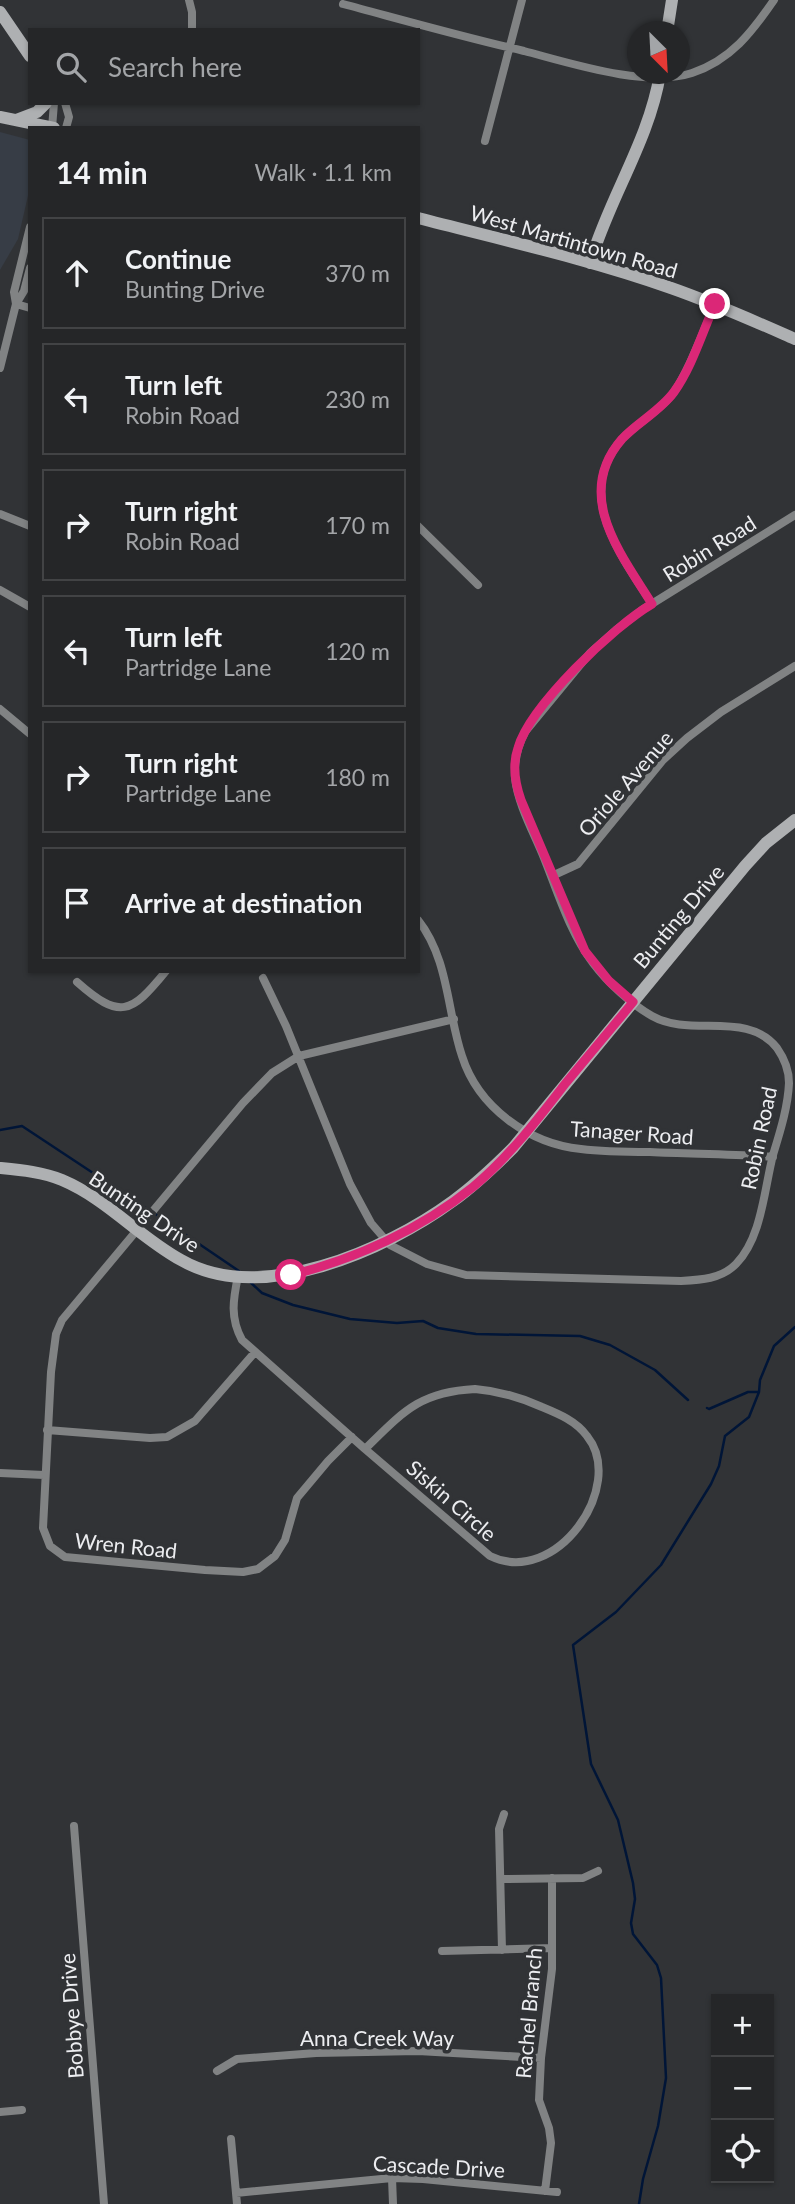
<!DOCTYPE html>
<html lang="en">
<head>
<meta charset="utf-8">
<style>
  :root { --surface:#252628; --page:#2d2e30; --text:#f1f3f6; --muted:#a3a5a8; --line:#424345 }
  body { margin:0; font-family:Lato,sans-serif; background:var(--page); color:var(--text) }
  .controls { position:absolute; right:21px; bottom:21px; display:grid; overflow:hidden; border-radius:0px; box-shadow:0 2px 5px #0004 }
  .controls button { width:63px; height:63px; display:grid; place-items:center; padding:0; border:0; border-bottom:2px solid var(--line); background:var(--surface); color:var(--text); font:35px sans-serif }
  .compass { position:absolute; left:627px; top:21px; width:63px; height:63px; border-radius:50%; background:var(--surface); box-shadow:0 2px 5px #0004; rotate:156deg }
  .stop { position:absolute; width:21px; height:21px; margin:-16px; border:5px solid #db2777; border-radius:50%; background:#fff }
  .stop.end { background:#db2777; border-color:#fff; box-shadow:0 2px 7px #0008 }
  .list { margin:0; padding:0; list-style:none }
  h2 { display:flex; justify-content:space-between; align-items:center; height:91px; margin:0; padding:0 28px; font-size:30px }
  h2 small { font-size:23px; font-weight:400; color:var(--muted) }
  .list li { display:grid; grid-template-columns:46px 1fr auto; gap:21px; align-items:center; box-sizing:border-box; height:112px; margin:0 14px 14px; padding:0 14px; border:2px solid var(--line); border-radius:0px }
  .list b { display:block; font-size:26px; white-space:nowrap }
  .list p { margin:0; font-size:23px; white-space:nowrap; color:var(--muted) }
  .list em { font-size:23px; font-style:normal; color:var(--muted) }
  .icon { flex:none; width:38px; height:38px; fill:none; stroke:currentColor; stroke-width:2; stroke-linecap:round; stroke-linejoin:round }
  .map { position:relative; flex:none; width:795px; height:2204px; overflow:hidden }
  .search { position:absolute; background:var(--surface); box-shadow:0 2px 5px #0004; left:28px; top:28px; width:392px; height:77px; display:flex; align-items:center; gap:18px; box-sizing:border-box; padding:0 24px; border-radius:0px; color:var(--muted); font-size:26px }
  .panel { position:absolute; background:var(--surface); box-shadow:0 2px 5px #0004; left:28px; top:126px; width:392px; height:847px; border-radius:0px }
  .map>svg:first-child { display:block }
  .built { fill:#373d46 }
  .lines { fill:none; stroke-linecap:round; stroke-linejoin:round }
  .stream { stroke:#001537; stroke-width:2.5 }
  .street { stroke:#818384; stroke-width:8 }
  .secondary { stroke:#aeb0b2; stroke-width:12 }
  .route { stroke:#db2777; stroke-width:9 }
  .labels { text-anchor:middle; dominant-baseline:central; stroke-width:7; stroke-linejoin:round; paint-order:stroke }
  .street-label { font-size:21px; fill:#ecedf0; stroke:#313336 }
</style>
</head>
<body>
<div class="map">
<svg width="795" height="2204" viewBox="0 0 795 2204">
  <rect width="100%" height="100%" fill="#313336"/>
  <path class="built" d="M0,132L30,140V187L18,239L0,270Z"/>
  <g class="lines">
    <path class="stream" d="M0,1130L22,1126L149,1210
      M155,1214L239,1271
      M249,1281L262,1293L293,1305L350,1319L397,1323L423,1321L438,1328L476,1334L580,1336L610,1345L655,1370L688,1400
      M707,1408L709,1409L748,1392H759
      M639,2204L643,2179L658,2126L666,2078L661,1978L657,1965L633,1934L631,1923L635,1899L633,1883L618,1820L591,1764L573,1645L616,1612L661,1565L711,1484L719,1466L725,1436L749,1417L759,1392L760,1380L774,1346L795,1327"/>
    <path class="street" d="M189,0L192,12V30
      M343,4C403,20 463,37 524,51C570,63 646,88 692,73C731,60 752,32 774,0
      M65,103L69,117L66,128
      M52,128L54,103
      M485,141L522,0
      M16,304L14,292L30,227
      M16,304L30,308
      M0,368L16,304L24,291L30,268
      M0,514L30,526
      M418,526L478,585
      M0,590L30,607
      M652,604C621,555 573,495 622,439C637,423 657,413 671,396C688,374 703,331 715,304
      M0,709L30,734
      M552,876L578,864L663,760L687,738L721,712L795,666
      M418,920C449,959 447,1012 462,1056C478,1107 529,1144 581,1149C604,1152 627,1152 650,1152C691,1154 732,1154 773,1157
      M263,978L286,1026L350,1184L371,1223L390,1245L427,1264L466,1275L681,1281C701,1280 721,1279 736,1264C762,1237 764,1190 773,1155C780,1132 788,1107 789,1083C789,1071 784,1058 777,1048C747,1010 691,1038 652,1016C631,1004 608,983 593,963C570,933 558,893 544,858C534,833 518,805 515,778C514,761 517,747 525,732L590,653L616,630L642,610L795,515
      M77,982C120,1020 131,1014 166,971
      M238,1276C233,1300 230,1318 242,1340L365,1449
      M475,1389C499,1391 520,1397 542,1407C559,1414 576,1421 587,1436C627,1486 556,1588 490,1556L365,1449C403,1412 419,1392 475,1389Z
      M47,1430L150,1438L167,1437L195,1421L255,1352
      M352,1437L328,1461L297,1498L285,1540L275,1556L258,1569L243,1572L205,1570L65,1557L50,1546L43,1528L51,1372L56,1334L62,1320L243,1103L272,1073L299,1056L454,1019
      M0,1473L44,1475
      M74,1826L104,2204
      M501,1879L583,1878L598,1871
      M502,1950L499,1829L504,1814
      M442,1951L552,1948
      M217,2071L237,2059L316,2053L418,2051L541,2058
      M0,2112L22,2110
      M231,2139L237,2204
      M392,2178L393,2204
      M545,2191L551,2143L549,2128L539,2100L541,2058L552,1969V1878
      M236,2193L392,2178L423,2179L557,2192"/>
    <path class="secondary" d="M0,12L30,56
      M667,32L672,0
      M0,117L54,128
      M16,120L37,112L46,103
      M418,218C503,240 589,259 671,288C714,303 754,321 795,339
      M590,263C609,198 649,141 660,74
      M0,1168C21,1170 43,1172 62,1180C107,1199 139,1237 181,1260C261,1306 386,1250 453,1201C475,1185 494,1167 513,1148L745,866L766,843L795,820"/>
  </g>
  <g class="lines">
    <path class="route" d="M291,1275C356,1259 421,1229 473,1187C509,1157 537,1120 565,1084C588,1056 611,1029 633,1002L609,981L585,951L521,800C515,783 512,765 518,748C530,706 614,626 652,604C621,554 573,495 622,439C638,422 660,411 674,392C692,367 702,333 715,304"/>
  </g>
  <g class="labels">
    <g class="street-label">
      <text transform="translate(574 241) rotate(16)">West Martintown Road</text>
      <text transform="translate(709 548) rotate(-32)">Robin Road</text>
      <text transform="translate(625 783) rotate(-49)">Oriole Avenue</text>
      <text transform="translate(678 916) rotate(-50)">Bunting Drive</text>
      <text transform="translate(632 1132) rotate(4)">Tanager Road</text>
      <text transform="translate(758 1138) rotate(-78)">Robin Road</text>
      <text transform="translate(145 1211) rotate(34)">Bunting Drive</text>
      <text transform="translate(452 1500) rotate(41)">Siskin Circle</text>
      <text transform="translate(126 1545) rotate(6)">Wren Road</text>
      <text transform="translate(528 2013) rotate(-85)">Rachel Branch</text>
      <text transform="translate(71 2016) rotate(-94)">Bobbye Drive</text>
      <text x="377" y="2037">Anna Creek Way</text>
      <text transform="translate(439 2166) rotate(3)">Cascade Drive</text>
    </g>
  </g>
</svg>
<div class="controls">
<button>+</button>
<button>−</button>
<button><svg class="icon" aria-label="locate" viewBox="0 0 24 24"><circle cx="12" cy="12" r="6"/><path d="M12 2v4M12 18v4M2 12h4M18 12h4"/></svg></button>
</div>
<svg class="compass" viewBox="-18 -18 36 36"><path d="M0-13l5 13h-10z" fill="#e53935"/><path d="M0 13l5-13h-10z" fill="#a3a5a8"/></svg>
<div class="stop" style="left:291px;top:1275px"></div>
<div class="stop end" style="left:715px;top:304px"></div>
<div class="search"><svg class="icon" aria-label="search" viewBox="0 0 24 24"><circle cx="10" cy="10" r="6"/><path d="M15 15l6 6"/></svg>Search here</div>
<section class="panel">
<h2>14 min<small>Walk · 1.1 km</small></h2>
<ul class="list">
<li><svg class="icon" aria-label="ahead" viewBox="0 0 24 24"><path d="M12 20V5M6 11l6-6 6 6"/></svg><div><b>Continue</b><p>Bunting Drive</p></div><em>370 m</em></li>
<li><svg class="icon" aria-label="left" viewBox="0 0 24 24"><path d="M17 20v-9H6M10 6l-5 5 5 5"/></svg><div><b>Turn left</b><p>Robin Road</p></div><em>230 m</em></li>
<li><svg class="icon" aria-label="right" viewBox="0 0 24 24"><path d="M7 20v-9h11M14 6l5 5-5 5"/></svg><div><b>Turn right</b><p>Robin Road</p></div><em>170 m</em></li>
<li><svg class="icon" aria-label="left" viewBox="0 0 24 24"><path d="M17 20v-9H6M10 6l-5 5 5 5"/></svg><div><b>Turn left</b><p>Partridge Lane</p></div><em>120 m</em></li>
<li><svg class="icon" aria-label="right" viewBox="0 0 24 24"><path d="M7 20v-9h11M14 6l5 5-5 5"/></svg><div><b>Turn right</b><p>Partridge Lane</p></div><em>180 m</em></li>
<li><svg class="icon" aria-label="arrive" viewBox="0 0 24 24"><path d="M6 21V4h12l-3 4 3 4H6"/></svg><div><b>Arrive at destination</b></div></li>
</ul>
</section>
</div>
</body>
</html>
